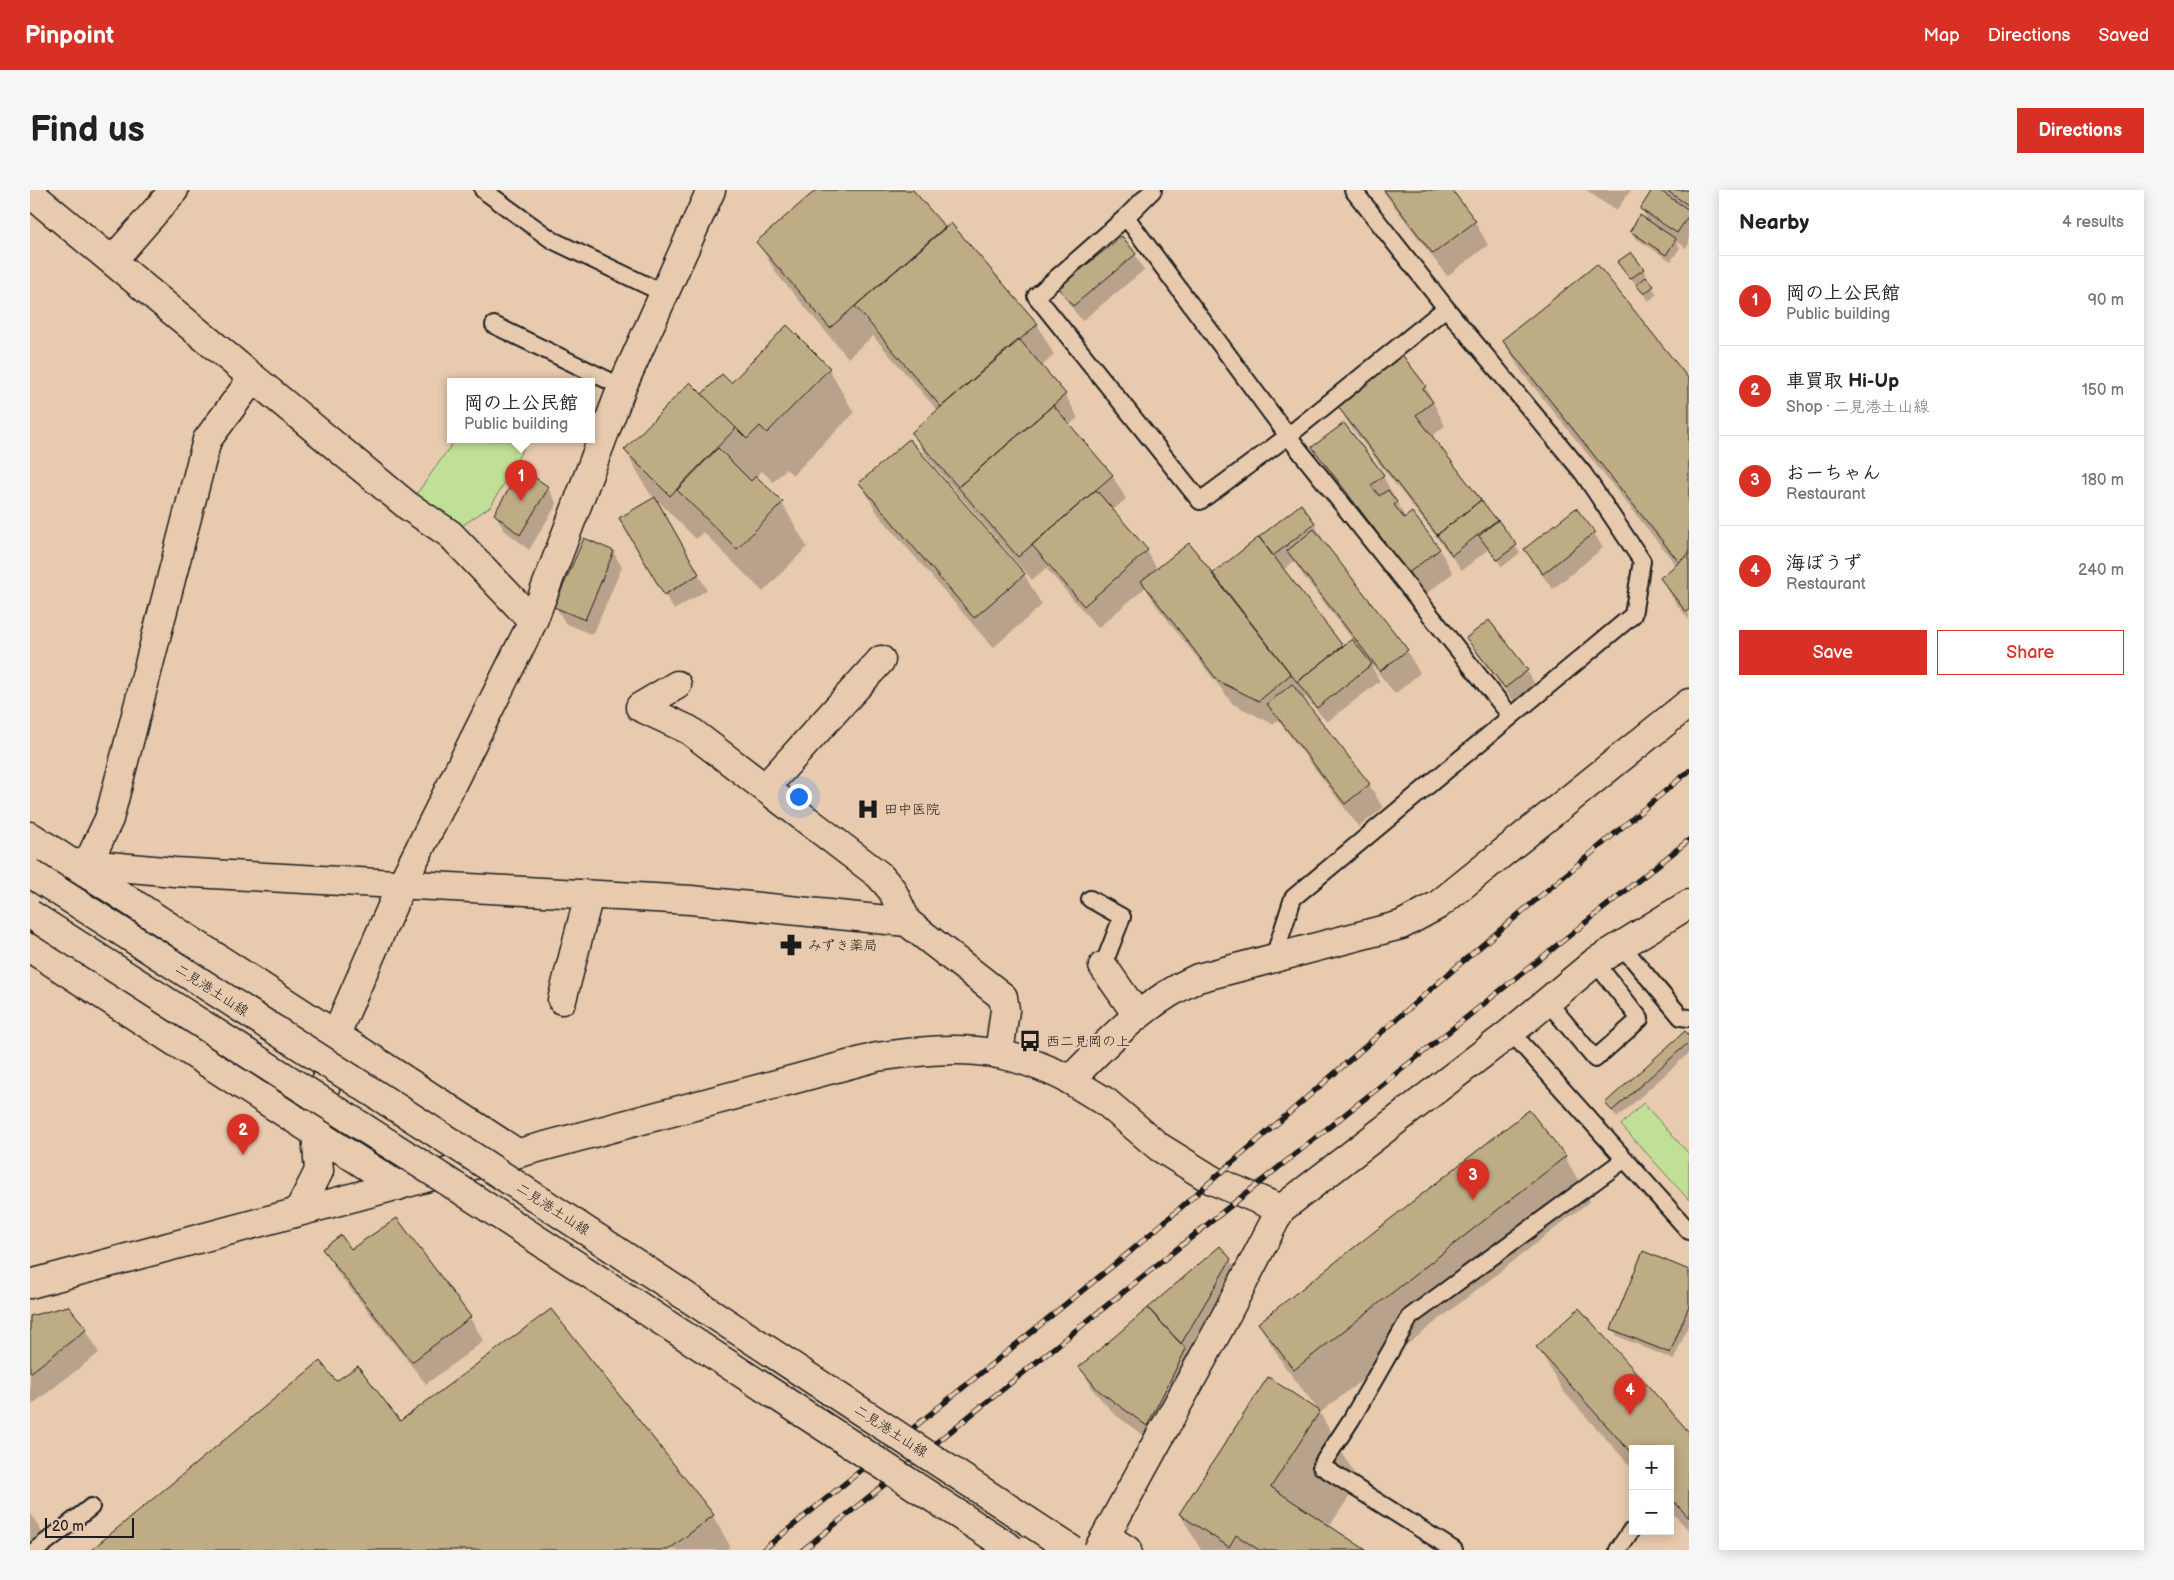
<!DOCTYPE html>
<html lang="en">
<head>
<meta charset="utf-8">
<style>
  :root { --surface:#fff; --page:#f6f6f6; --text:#202124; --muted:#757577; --line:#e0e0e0; --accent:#d93025 }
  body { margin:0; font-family:"Balsamiq Sans","Klee One",sans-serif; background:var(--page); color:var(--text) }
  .controls { position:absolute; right:15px; bottom:15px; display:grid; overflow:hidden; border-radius:0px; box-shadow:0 2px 12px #0003 }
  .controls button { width:45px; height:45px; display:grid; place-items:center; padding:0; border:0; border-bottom:1px solid var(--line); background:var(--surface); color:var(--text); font:25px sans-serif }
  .scale { position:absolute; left:15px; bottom:12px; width:89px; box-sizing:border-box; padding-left:5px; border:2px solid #1c1c1c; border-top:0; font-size:14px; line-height:18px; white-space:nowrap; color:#1c1c1c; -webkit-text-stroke:4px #e8cbaf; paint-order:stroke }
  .you { position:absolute; left:768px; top:606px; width:18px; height:18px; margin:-12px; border:4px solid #fff; border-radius:50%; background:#1a73e8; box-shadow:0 0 0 8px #1a73e833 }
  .badge { display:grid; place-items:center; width:32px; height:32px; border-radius:50%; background:var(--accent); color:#fff; font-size:16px; font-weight:700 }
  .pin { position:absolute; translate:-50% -41px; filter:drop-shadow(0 1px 2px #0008) }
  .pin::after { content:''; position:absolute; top:26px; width:18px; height:15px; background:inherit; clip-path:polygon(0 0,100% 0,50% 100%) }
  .popup { position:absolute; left:417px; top:188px; width:148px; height:65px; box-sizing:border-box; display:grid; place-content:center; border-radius:0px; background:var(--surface); filter:drop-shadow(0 1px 4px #0005); font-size:16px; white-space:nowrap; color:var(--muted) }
  .popup b { font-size:19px; color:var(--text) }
  .popup::after { content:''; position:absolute; left:50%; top:100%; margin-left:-10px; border:10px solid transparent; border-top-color:var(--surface) }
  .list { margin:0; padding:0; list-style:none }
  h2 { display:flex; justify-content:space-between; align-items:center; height:65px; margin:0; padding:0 20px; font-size:21px }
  h2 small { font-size:16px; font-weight:400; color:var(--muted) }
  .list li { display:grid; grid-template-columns:32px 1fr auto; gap:15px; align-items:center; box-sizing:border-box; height:90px; padding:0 20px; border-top:1px solid var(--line) }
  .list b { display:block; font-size:19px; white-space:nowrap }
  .list p { margin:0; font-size:16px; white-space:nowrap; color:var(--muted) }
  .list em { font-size:16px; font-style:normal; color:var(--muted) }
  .actions { display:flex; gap:10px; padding:15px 20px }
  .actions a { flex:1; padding:11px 0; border:1px solid var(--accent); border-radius:0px; text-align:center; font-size:18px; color:var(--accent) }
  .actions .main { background:var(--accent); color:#fff }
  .map { position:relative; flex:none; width:1659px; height:1360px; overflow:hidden; border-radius:0px }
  header { display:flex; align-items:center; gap:30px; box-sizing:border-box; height:70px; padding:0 25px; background:var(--accent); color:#fff }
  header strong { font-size:24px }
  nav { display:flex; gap:28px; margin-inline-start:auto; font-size:18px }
  .intro { display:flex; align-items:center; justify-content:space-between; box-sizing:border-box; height:120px; padding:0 30px }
  h1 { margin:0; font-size:35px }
  .button { padding:12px 22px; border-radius:0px; background:var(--accent); color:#fff; font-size:18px; font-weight:700 }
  main { display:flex; gap:30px; padding:0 30px }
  aside { flex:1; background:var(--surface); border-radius:0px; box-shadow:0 2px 12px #0003 }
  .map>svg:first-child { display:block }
  .green { fill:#c0df97; stroke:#6e7e5a }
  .shadow { fill:#0003; fill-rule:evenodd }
  .building { fill:#beac85; stroke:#1c1c1c }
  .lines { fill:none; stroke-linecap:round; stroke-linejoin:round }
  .service-casing { stroke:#1c1c1c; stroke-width:20 }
  .minor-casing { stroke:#1c1c1c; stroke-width:31 }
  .tertiary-casing { stroke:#1c1c1c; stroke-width:31 }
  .secondary-casing { stroke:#1c1c1c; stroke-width:31 }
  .service { stroke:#e8cbaf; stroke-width:16 }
  .minor { stroke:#e8cbaf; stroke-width:28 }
  .tertiary { stroke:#e8cbaf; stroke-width:28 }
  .secondary { stroke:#e8cbaf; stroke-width:28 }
  .rail-casing { stroke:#1c1c1c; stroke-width:5.5 }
  .rail { stroke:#e8cbaf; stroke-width:4; stroke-dasharray:11; stroke-linecap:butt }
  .secondary-bridge-casing { stroke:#1c1c1c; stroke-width:31; stroke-linecap:butt }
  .secondary-bridge { stroke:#e8cbaf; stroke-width:28 }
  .labels { text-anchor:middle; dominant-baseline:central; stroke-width:4.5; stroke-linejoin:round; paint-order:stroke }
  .poi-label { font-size:14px; fill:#1c1c1c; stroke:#e8cbaf; text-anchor:start }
  .street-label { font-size:14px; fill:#1c1c1c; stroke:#e8cbaf }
</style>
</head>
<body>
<header>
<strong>Pinpoint</strong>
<nav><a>Map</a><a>Directions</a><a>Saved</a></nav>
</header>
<div class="intro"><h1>Find us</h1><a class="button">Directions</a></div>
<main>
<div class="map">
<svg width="1659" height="1360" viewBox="0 0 1659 1360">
  <rect width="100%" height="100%" fill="#e8cbaf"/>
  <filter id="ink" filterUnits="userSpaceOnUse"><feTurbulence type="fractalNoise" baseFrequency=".02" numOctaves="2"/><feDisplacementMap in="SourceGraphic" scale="10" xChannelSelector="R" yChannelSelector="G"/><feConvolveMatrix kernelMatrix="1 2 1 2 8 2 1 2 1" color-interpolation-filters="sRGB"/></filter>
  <g filter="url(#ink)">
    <path class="green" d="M425,250H498L461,316L420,344L378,316Z
      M1613,913L1659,964V1010L1591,935Z"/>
    <path class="shadow" d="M788,0H881L915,39L1007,134L1024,165L1011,177L1035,204L1048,228L1039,235L1082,285L1096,309L1082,321L1117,361L1127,379L1182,385L1271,316L1284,333L1293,349L1291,351L1376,460L1390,483L1365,504L1343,476L1342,477L1350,491L1297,532L1275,507L1273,509L1339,594L1353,618L1329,637L1248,530L1243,534L1203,514L1126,415L1116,397L1068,438L1016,378L1002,390L896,266L883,243L908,221L843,146L818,168L746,83L728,52ZM1264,371L1272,384L1323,450L1313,458L1253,380Z
      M1352,0H1421L1445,32L1458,55L1417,86Z
      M1556,0H1601L1586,21Z
      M1624,0L1637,7L1633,0H1659V54L1656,58L1646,51L1650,58L1641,71L1605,48L1601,41L1620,34L1612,20Z
      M1105,64L1114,80L1052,131L1039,114L1030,99Z
      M1589,73L1613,79L1617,87L1616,88L1627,104L1619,111Z
      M757,137L799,179L824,223L763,285L756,279L743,292L732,281L726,287L752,313L777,357L733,402L673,342L666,349L626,309L677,400L644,420L590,328L625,308L620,304L595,260L672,206L692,186L701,195Z
      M1473,150L1659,191V430L1645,412L1631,388L1647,376L1491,181Z
      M1395,196L1415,236L1401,247L1490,363L1472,377L1459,359L1432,380L1320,236L1307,213Z
      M1284,257L1353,286L1376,329L1409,359L1423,383L1393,406L1297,280Z
      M491,280L518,298L527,314L499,360L474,340L465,324Z
      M830,293L994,384L1012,415L963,458L848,324Z
      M1545,319L1564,343L1573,358L1523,399L1504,375L1496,360Z
      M583,362L592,377L563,445L535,433L526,417Z
      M1459,432L1497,481L1506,496L1485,513L1447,464L1438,449Z
      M1659,847V863L1587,928L1577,914Z
      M1499,921L1535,967L1560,1011L1290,1223L1329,1292L1299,1337L1334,1360H1171L1150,1324L1239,1189L1290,1222L1255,1177L1229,1134Z
      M366,1029L440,1128L454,1151L396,1194L307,1082L294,1059L321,1061Z
      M1200,1070L1210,1085L1131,1259L1083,1223L1064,1201L1051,1178Z
      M1659,1081V1133L1644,1170L1587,1146L1583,1138Z
      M37,1118L56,1140L69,1163L0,1216V1128Z
      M1508,1157L1659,1244V1341L1640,1320V1259H1603V1279L1533,1201Z
      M306,1193L370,1233L683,1326L700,1356L696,1360H63Z
      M0,1322L19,1355L0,1360Z"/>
    <path class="building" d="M786,0H883L915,37L800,138L726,52Z
      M1354,0H1422L1446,31L1403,64Z
      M1622,0H1629L1659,20V25L1647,43L1610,19Z
      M1636,0H1659V15H1658Z
      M1610,25L1646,49L1636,65L1600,41Z
      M921,33L1008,134L911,217L825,116Z
      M1092,46L1106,64L1043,116L1028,98Z
      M1601,62L1614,79L1600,89L1587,72Z
      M1567,74L1659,189V364L1649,372L1472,150Z
      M1616,87L1624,96L1614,104L1606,95Z
      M757,135L800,178L737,243L730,236L717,249L672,204L692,184L701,193Z
      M989,149L1036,204L928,297L881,243Z
      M1370,162L1396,196L1393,199L1403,212L1386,225L1451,310L1407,345L1305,213Z
      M660,192L706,238L640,306L594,260Z
      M1023,215L1083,285L988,367L928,297Z
      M1314,233L1354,285L1341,295L1349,306L1358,300L1367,312L1364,315L1374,328L1382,322L1410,359L1378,383L1282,257Z
      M879,249L995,384L944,428L829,293Z
      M688,258L721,291L726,286L753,312L707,359L647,300Z
      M491,278L519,297L490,345L464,324Z
      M1066,300L1118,360L1054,416L1002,355Z
      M625,307L669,384L634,405L589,328Z
      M1451,310L1467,330L1422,365L1407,345Z
      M1271,314L1285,333L1243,366L1229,347Z
      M1546,318L1565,342L1513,384L1494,359Z
      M1468,330L1487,355L1467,370L1449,346Z
      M1284,339L1378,460L1350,481L1257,361Z
      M1229,347L1313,456L1267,492L1182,384Z
      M554,348L584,361L555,430L524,417Z
      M1159,353L1261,484L1229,511L1188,491L1111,391Z
      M1659,364V420L1656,422L1630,388Z
      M1459,430L1498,480L1475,498L1436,448Z
      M1322,449L1342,474L1287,518L1267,492Z
      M1262,494L1340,594L1315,614L1237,514Z
      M1655,841L1659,845V852L1582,921L1575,913Z
      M1499,920L1536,966L1264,1180L1228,1133Z
      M367,1028L441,1127L382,1172L292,1059L311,1045L321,1059Z
      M1190,1056L1201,1069L1151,1154L1118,1118Z
      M1613,1061L1659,1080V1116L1640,1163L1581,1139Z
      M38,1116L57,1139L0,1183V1126Z
      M1118,1118L1156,1159L1117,1236L1068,1200L1049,1177Z
      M1549,1118L1659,1242V1328L1640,1307V1259H1603V1265L1506,1157Z
      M521,1119L684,1325L638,1360H61L290,1171L306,1191L328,1176L370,1231Z
      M1238,1187L1290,1221L1241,1297L1336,1360H1229L1206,1345L1199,1357L1149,1324Z"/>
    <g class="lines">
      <g class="service-casing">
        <path id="service" d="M453,0L522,50L635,104
          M1123,0L1096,27L1258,246L1480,525
          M1096,27L1006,106L1170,311L1258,246L1416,118
          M464,135L592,197
          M1060,709L1092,727L1073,776
          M1591,755L1651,827L1659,828
          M1243,770L1263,708L1603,425L1612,371L1553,283L1416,118L1323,0
          M1518,812L1565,869L1610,829L1565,772
          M1481,842L1659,1041
          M6,1360L61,1317
          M1424,1360L1291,1276L1321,1230L1380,1127L1595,969
          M1588,1360L1600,1342"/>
      </g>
      <g class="minor-casing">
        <path id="minor" d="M0,3L378,316L420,344L503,431
          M82,71L144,0
          M610,517L659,540L849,685L862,700L877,732L973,807L975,820L969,863
          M610,517L647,495
          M735,598L851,470
          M0,669L145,682L661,710L877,732
          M57,675L79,629L177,250L223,188
          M0,758L368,996
          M1073,776L1107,825
          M532,810L559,705
          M1040,890L1076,912L1129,957L1182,990L1251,1019L1481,842L1565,772L1659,714
          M268,1022L289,981L286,942L306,844L371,696L503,431L592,197L681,0
          M1068,1360L1191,1135L1251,1019"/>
      </g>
      <g class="tertiary-casing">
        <path id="tertiary" d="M0,1094L847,867C922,856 971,854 1040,890C1079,850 1116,811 1168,788L1371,735L1408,715L1659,513"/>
      </g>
      <g class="secondary-casing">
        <path id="secondary" d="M0,646L487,963
          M1076,1347L1097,1360"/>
      </g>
      <use href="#service" class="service"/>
      <use href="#minor" class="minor"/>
      <use href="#tertiary" class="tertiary"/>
      <use href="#secondary" class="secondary"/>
      <g class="rail-casing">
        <path id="rail" d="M733,1360L1101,1061L1431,773L1659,581
          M773,1360L1214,1005L1659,650"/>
      </g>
      <use href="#rail" class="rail"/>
      <g class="secondary-bridge-casing">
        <path id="secondary-bridge" d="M0,683L450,971L1042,1360
          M0,724L428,998L983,1360"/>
      </g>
      <use href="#secondary-bridge" class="secondary-bridge"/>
    </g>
  </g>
  <defs>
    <g id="hospital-bare" transform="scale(1.725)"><path d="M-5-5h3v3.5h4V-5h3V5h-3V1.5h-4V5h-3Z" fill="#1c1c1c" stroke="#e8cbaf" stroke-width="2.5" paint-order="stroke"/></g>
    <g id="pharmacy-bare" transform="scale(1.725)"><path d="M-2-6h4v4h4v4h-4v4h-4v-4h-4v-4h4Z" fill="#1c1c1c" stroke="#e8cbaf" stroke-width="2.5" paint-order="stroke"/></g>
    <g id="bus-bare" transform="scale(1.725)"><path d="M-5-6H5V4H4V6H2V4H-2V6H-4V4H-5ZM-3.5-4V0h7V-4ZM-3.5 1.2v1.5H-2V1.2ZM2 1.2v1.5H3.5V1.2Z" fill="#1c1c1c" stroke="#e8cbaf" stroke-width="2.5" paint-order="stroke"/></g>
  </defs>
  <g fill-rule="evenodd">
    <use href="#hospital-bare" x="838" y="619"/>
    <use href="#pharmacy-bare" x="761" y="755"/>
    <use href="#bus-bare" x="1000" y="851"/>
  </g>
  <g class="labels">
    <g class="poi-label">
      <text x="854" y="619">田中医院</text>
      <text x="778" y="755">みずき薬局</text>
      <text x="1016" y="851">西二見岡の上</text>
    </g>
    <g class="street-label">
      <text transform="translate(182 800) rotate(33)">二見港土山線</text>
      <text transform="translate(523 1019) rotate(33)">二見港土山線</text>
      <text transform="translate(861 1241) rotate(33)">二見港土山線</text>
    </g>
  </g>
</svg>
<div class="controls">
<button>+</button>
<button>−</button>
</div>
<div class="scale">20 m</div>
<div class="you"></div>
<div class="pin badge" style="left:491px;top:311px">1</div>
<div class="popup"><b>岡の上公民館</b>Public building</div>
<div class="pin badge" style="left:213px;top:965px">2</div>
<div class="pin badge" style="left:1443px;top:1010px">3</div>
<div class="pin badge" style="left:1600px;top:1225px">4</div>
</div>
<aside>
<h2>Nearby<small>4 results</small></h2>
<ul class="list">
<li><span class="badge">1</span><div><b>岡の上公民館</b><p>Public building</p></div><em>90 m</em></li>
<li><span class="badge">2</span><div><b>車買取 Hi-Up</b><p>Shop · 二見港土山線</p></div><em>150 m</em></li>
<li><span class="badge">3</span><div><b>おーちゃん</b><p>Restaurant</p></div><em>180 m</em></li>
<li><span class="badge">4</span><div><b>海ぼうず</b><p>Restaurant</p></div><em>240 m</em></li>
</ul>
<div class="actions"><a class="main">Save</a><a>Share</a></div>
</aside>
</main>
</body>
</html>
